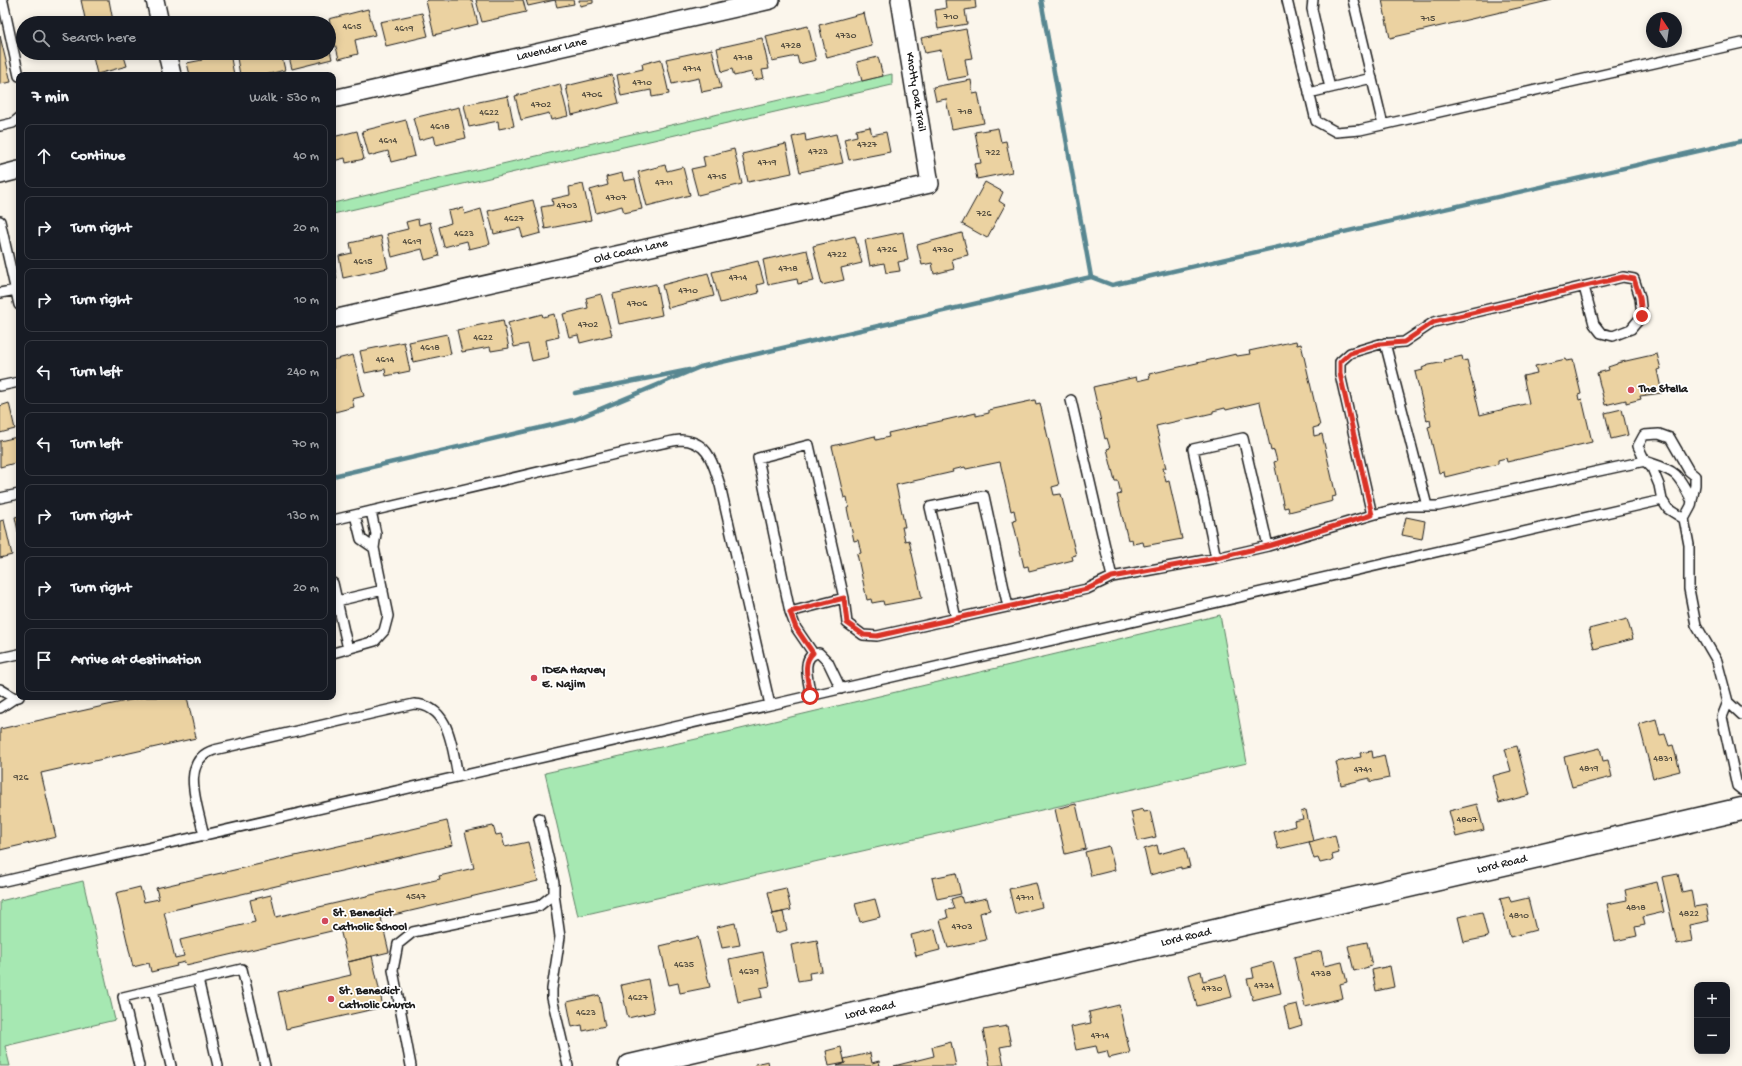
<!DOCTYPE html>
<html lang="en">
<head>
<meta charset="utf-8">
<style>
  :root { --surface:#171b24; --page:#242831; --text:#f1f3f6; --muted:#9ea1a6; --line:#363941 }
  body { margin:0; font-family:"Gochi Hand",sans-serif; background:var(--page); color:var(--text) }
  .controls { position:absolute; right:12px; bottom:12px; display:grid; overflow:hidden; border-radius:8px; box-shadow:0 2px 10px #0003 }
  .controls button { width:36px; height:36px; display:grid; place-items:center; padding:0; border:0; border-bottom:1px solid var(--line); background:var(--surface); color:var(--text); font:20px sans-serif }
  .compass { position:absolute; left:1646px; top:12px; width:36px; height:36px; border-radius:50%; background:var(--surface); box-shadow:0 2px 10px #0003; rotate:347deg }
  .stop { position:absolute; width:12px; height:12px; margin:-9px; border:3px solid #d93025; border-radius:50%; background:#fff }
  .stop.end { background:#d93025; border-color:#fff; box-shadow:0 1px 4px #0008 }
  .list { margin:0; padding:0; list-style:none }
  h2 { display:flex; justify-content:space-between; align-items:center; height:52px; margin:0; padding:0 16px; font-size:17px }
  h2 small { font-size:13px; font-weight:400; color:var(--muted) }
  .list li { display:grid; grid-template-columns:26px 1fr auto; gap:12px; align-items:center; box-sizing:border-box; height:64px; margin:0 8px 8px; padding:0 8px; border:1px solid var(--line); border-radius:8px }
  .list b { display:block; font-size:15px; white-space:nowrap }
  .list em { font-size:13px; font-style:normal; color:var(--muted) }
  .icon { flex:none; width:22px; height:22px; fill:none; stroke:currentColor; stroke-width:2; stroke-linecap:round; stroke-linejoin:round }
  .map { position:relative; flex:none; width:1742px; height:1066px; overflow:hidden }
  .search { position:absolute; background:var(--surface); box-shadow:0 2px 10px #0003; left:16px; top:16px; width:320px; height:44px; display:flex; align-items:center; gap:10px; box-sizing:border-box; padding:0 14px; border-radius:22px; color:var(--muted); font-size:15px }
  .panel { position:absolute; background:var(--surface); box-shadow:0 2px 10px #0003; left:16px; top:72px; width:320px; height:628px; border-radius:8px }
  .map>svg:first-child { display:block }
  .green { fill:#a6e8b2; stroke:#618267 }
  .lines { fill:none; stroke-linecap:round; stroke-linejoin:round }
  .stream { stroke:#598791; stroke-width:4.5 }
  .building { fill:#ebd2a1; stroke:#1c1c1c }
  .service-casing { stroke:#1c1c1c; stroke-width:12 }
  .minor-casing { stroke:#1c1c1c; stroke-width:20 }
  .tertiary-casing { stroke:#1c1c1c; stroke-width:25 }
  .service { stroke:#fff; stroke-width:9 }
  .minor { stroke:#fff; stroke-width:17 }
  .tertiary { stroke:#fff; stroke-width:22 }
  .route { stroke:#d93025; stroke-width:5 }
  .poi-dot { fill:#d1495b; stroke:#fff; stroke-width:1.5 }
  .labels { text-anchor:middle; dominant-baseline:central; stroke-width:3.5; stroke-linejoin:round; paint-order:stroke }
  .number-label { font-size:10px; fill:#504a3d }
  .street-label { font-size:12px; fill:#1c1c1c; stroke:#fff }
  .poi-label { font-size:12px; font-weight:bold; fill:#1c1c1c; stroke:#fff; text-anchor:start }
</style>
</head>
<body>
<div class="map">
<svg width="1742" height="1066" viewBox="0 0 1742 1066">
  <rect width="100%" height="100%" fill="#fbf6ec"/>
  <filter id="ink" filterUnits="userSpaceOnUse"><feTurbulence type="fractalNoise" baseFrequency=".025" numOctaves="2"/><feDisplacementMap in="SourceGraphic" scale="8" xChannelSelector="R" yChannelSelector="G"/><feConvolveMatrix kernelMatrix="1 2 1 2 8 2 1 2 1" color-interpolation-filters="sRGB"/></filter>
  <g filter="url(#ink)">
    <path class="green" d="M892,74V85L333,214V203Z
      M1220,615L1247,763L578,916L545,773L732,731Z
      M83,881L115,1020L5,1046L10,1066H0V901Z"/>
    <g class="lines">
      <path class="stream" d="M1041,0L1091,277L1112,285L1742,141
        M575,393L689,370
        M333,476L574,420L700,367L1091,277"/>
    </g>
    <path class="building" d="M81,0H109L113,21L103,23H86Z
      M429,0H472L478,24L434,35L426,1Z
      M476,0H523L526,12L482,22Z
      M526,0H573L574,4L557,7L555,0L528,6Z
      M579,0H593V3L580,6Z
      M945,0H975L976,8L965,10L967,24L938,29L935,10L946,8Z
      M1382,0H1552L1390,38Z
      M368,9L375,35L355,40L358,54L339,59L329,19Z
      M422,13L428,36L386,46L380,22Z
      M864,13L872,46L827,58L819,25Z
      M808,26L816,60L799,64L797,56L772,61L766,36Z
      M966,29L972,58L965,59L968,76L947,80L941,50L925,53L921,38Z
      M0,36L11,82L0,84Z
      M762,38L769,69L762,70L764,78L754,80L752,72L734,76L732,69L722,72L717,48Z
      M329,46L332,59L292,69L288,53H329Z
      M712,49L721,88L702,92L699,78L672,84L666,59Z
      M92,53H123L127,66L97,74Z
      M201,53H230L234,75H190L187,63L202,60Z
      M249,53H281L285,70L265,75H240L237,58L250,55Z
      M878,57L883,76L862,81L857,62Z
      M661,59L669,94L652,97L651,90L621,96L617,75L643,69L642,64Z
      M612,75L619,103L572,115L566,86Z
      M971,80L973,94L978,93L984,123L952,129L946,99L936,101L933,87Z
      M560,84L568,116L551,120L549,113L521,120L515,96Z
      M508,96L514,126L499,129L498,121L469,127L464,105Z
      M459,107L466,138L436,145L434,136L419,140L413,118Z
      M406,120L415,156L391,162L388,151L369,156L362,131Z
      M870,127L872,135L886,132L890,152L849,160L844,139L857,136L856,130Z
      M998,128L1001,142L1006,141L1012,172L977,179L974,164L981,163L975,132Z
      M357,131L364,159L346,163L345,158L333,161V137Z
      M805,134L806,141L836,134L843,163L800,172L792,137Z
      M786,144L792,173L748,182L742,154Z
      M734,149L742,184L698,195L691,169L705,166L703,157Z
      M665,165L667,171L683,167L690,195L647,206L638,172Z
      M622,173L624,181L635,179L642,209L624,213L622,206L596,213L590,190L608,185L606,177Z
      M985,182L1003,192L999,201L1005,205L987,238L962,224Z
      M583,184L591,220L545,229L541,207L553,205L552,199L570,195L569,187Z
      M533,200L541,233L523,238L520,228L494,234L488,211Z
      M463,208L465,214L481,209L490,244L469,249L467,241L444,247L439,227L451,223L448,211Z
      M418,219L419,225L430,222L439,256L425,260L422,249L392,257L387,234L408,229L406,222Z
      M903,232L908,260L898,262L900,271L886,273L884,263L870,266L865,240Z
      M962,233L968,255L952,259L954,269L934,274L932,263L922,265L917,245Z
      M381,236L388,268L343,278L339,256L352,253L350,243Z
      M855,236L862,263L841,268L844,280L822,285L813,246Z
      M807,250L814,281L798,284L797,279L768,285L763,260Z
      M333,260L337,279L333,280Z
      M758,261L764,283L757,285L759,293L720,303L712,272Z
      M708,273L714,296L668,308L662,285Z
      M656,284L662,315L619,324L613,294Z
      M601,294L612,335L580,343L578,335L569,337L563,314L588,308L586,298Z
      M542,314L543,317L554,314L559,337L546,340L549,357L532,361L528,344L514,347L508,323Z
      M503,320L509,348L491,351L490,347L462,352L457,330Z
      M447,334L451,354L413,362L409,342Z
      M1296,341L1297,345L1301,344L1320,426L1313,428L1314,436L1322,434L1336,496L1332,497L1333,501L1289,512L1288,507L1284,508L1274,462L1277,461L1274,450L1271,451L1260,402L1226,410L1225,408L1213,411V413L1156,426L1166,468H1163L1166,482L1169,481L1182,539L1144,546L1143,542L1133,544L1132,539L1128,540L1117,495L1121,494L1118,481H1115L1107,449L1110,448L1107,438L1105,439L1093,387L1136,377L1137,381L1150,378L1149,374L1236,354L1237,356L1250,354L1249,351Z
      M404,342L410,371L386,376L385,369L365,373L360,351Z
      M1657,354L1661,369L1657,370L1662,393L1640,396L1641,399L1626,403V400L1605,405L1597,373L1609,370L1608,367L1617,364V363Z
      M353,355L364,396L352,399L354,407L335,412L333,406V360Z
      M1462,356L1463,361L1467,360L1480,415L1529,403L1523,376L1537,373L1535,366L1566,359V361L1573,360L1581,394L1578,395L1579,400L1582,399L1592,442L1507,462L1506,458L1498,460V464L1445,477L1444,472L1439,473L1428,427L1431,426L1430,420L1427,421L1415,372L1423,370L1422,368L1429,365L1445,362L1444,360Z
      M1035,400L1036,404L1040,403L1059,485L1052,487L1054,495L1061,494L1076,555L1072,556L1073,560L1029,571L1028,566L1024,567L1013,521L1016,520L1014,510L1011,511L1000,462L966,469L965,467L952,470L953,472L896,485L905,527H902L905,541L909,540L922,598L884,605L883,601L872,603L871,599L867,600L857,554L861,553L858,540L854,541L847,508H849L847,497L844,498L832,446L875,436L876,440L889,437L888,433L976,413V416L989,413V410Z
      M9,403L15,429L0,433V406Z
      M1622,409L1628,435L1611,439L1605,413Z
      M17,437L19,445V462L0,467V441Z
      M19,516V536L15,517Z
      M1406,517L1425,521L1422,539L1402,535Z
      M4,520L12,555L0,558V521Z
      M1627,619L1633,639L1594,649L1589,629Z
      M144,697H187L196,738L41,773L56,837L0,850V729Z
      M1656,719L1660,735L1665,734L1669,746L1673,745L1680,771L1653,778L1639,724Z
      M1517,746L1530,795L1499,803L1492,776L1511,771L1505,749Z
      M1600,748L1603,761L1608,760L1612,777L1572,787L1564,757Z
      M1372,751L1373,758L1384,755L1389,778L1370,782V778L1341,785L1336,762L1361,757L1360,753Z
      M1076,804L1086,849L1065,854L1055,809Z
      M1477,804L1484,830L1456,837L1449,811Z
      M1143,809L1144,812L1150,811L1156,837L1138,841L1131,812Z
      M1306,810L1313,841L1278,849L1274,832L1295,826L1294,821L1303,819L1301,812Z
      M447,821L453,845L164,912L175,958L184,956L180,940L255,922L250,900L271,895L276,917L440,879L439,876L474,868L465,832L493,826L496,835L501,834L505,847L528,842L538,881L381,918L389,952L348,962L340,929L186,965L185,962L176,964L177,966L151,972L149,963L133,967L116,893L140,887L144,902L159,899L156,888Z
      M1335,835L1339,853L1332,855L1333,860L1320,863L1318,858L1314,859L1309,842Z
      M1157,845L1159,854L1185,847L1190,867L1181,869V867L1150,875L1144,849Z
      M1109,846L1115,870L1091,876L1085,852Z
      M956,873L961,894L937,899L932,878Z
      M1678,874L1682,892L1691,890L1694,907L1706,905L1709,921L1689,925L1692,941L1677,944L1662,877Z
      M1657,882L1664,912L1643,917L1645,925L1635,927L1637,936L1615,941L1607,904L1627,900L1625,890Z
      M1036,883L1042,907L1015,914L1009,889Z
      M786,888L791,910L773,914L768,892Z
      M961,896L963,903L987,898L990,910L980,913L986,940L948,948L940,920L948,918L946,910L954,909L951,899Z
      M1509,896L1511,902L1528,898L1536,930L1510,937L1500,898Z
      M875,899L880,917L860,922L855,904Z
      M783,912L787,930L776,933L772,914Z
      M1482,912L1488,937L1464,942L1458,917Z
      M735,923L740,945L722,948L717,927Z
      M935,929L940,950L916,956L911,935Z
      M698,937L710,987L680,993L678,983L669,985L660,946Z
      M817,940L822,971L809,973L810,979L798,981L791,945Z
      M1367,942L1372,966L1354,971L1348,946Z
      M1321,951L1324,966L1342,962L1347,982L1340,984L1343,998L1305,1007L1294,957Z
      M763,952L770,986L760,988L762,997L738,1002L729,959Z
      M372,956L383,1007L286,1029L278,992L351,975L348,962Z
      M1273,962L1281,993L1253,1000L1247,979L1254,978L1252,968Z
      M1390,966L1394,987L1376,991L1372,970Z
      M1201,971L1203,981L1226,975L1232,997L1197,1006L1189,975Z
      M648,979L654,1012L628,1018L621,985Z
      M599,995L605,1026L583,1031L582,1025L572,1027L567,1002Z
      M1297,1004L1302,1025L1289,1029L1284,1007Z
      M1119,1005L1130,1053L1109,1058L1107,1051L1098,1053L1096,1046L1076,1050L1071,1027L1091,1023L1089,1012Z
      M1007,1026L1011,1045L1000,1047L1004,1065L990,1066L983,1030Z
      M951,1042L956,1066H894L934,1056L932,1047Z
      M841,1047L845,1063L829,1066L826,1051Z
      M870,1053L872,1063L879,1061L880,1066H837L845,1063L844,1059Z
      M768,1061L769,1066H756L755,1064Z"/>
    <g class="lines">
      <g class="service-casing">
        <path id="service" d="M0,0L3,2L19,76
          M1287,0L1316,121L1336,132L1360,130L1742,43
          M1313,0L1312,9L1330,88
          M1353,0L1383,125
          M1309,93L1372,78
          M0,126L13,123L19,118
          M0,221L19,305
          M0,293L16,290
          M1385,343L1427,506
          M0,386L19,382
          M1071,400L1112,577
          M0,498L19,494
          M355,515L361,539L374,548
          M1372,515L1340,374V362L1350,353L1380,344L1404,342L1434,322L1623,277L1634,279L1640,297L1642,316L1631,329L1613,336L1601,333L1594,324L1584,287
          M1684,519L1668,509L1662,500L1659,485L1652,468L1645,461L1638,446L1644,435L1659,434L1670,438L1689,471L1695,476V485L1691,506L1684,519L1689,545V589L1696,625L1717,661L1728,702L1742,715
          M1216,558L1193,449L1243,438L1268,546
          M333,583L348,649
          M844,598L790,612L758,458L809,445L844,598L847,623L863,635L877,636L1087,589L1112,577L1216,558L1268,546L1372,515L1408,506H1438L1645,461C1676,472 1676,470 1692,501
          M333,602L383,590
          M790,612L796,628L813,653
          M956,618L930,507L984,496L1008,607
          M333,653L375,641L384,631L388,616L374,548L376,534L371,511
          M0,658L19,654
          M0,689L15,698
          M811,696C809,683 799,654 819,653L828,662L841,689
          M1728,702L1722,717L1737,786L1742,790
          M770,705L1662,500
          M0,708L15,698L19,697
          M204,836C199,809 178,761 214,750L414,704C450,705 452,748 458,776
          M0,882L770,705L720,485C713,464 709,441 681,440C673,440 662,444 654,445L333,520
          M554,894L560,937L552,989V998L568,1066
          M198,979L218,1066
          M153,990L171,1066
          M139,1066L123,997L242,969L265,1066
          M411,1066L393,970L398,944L413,932L539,906L554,894V883L539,818"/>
      </g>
      <g class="minor-casing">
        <path id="minor" d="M155,0L160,23
          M167,53L172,75
          M333,99L771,0
          M0,175L19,170
          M333,319L930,184L900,0"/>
      </g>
      <g class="tertiary-casing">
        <path id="tertiary" d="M630,1066L1742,809"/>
      </g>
      <use href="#service" class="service"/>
      <use href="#minor" class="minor"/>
      <use href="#tertiary" class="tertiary"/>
    </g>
  </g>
  <g class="lines" filter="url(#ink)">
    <path class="route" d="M810,696C809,682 801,663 813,653L796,628L790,612L844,598L847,623L864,635L877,636L1087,589L1112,577L1216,558L1268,546L1372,515L1340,374V362L1350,353L1380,344L1404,342L1434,322L1623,277L1634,279L1640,297L1642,316"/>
  </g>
  <g class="poi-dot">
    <circle cx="1631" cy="390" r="4"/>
    <circle cx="534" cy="678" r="4"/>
    <circle cx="325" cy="921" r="4"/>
    <circle cx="331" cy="999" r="4"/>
  </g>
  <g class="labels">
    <g class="number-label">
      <text x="951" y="17">710</text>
      <text x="1428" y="19">715</text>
      <text x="352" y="27">4615</text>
      <text x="404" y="29">4619</text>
      <text x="846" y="36">4730</text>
      <text x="791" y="46">4728</text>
      <text x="743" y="58">4718</text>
      <text x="692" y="69">4714</text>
      <text x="642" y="83">4710</text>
      <text x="592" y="95">4706</text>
      <text x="541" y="105">4702</text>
      <text x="965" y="112">718</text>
      <text x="489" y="113">4622</text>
      <text x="440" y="127">4618</text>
      <text x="388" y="141">4614</text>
      <text x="867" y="145">4727</text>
      <text x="818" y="152">4723</text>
      <text x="993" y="153">722</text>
      <text x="767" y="163">4719</text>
      <text x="717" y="177">4715</text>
      <text x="664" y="183">4711</text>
      <text x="616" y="198">4707</text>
      <text x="567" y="206">4703</text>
      <text x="984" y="214">726</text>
      <text x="514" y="219">4627</text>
      <text x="464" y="234">4623</text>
      <text x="412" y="242">4619</text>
      <text x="887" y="250">4726</text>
      <text x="943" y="250">4730</text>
      <text x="837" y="255">4722</text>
      <text x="363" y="262">4615</text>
      <text x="788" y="269">4718</text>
      <text x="738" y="278">4714</text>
      <text x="688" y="291">4710</text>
      <text x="637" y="304">4706</text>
      <text x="588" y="325">4702</text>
      <text x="483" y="338">4622</text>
      <text x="430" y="348">4618</text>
      <text x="385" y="360">4614</text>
      <text x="1663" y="759">4831</text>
      <text x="1589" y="769">4819</text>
      <text x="1363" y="770">4741</text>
      <text x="21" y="778">926</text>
      <text x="1467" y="820">4807</text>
      <text x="416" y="897">4547</text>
      <text x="1025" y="898">4711</text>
      <text x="1636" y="908">4818</text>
      <text x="1689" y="914">4822</text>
      <text x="1519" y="916">4810</text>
      <text x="962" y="927">4703</text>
      <text x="684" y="965">4635</text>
      <text x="749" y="972">4639</text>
      <text x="1321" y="974">4738</text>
      <text x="1264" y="986">4734</text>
      <text x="1212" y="989">4730</text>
      <text x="638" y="998">4627</text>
      <text x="586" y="1013">4623</text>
      <text x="1100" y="1036">4714</text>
    </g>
    <g class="street-label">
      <text transform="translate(552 50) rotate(-13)">Lavender Lane</text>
      <text transform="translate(915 92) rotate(81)">Knotty Oak Trail</text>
      <text transform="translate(631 252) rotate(-13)">Old Coach Lane</text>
      <text transform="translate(1502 865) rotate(-13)">Lord Road</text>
      <text transform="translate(1186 938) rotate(-13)">Lord Road</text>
      <text transform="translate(870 1011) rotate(-13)">Lord Road</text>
    </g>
    <g class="poi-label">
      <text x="1639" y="390">The Stella</text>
      <text x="542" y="671">IDEA Harvey<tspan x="542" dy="14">E. Najim</tspan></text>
      <text x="333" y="914">St. Benedict<tspan x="333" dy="14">Catholic School</tspan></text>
      <text x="339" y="992">St. Benedict<tspan x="339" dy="14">Catholic Church</tspan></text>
    </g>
  </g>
</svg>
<div class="controls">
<button>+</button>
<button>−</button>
</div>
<svg class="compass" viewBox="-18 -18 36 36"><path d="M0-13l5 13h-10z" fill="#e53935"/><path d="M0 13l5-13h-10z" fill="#9ea1a6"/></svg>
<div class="stop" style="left:810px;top:696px"></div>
<div class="stop end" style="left:1642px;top:316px"></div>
<div class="search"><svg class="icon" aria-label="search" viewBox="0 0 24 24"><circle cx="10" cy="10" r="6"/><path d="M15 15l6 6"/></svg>Search here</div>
<section class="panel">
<h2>7 min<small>Walk · 530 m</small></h2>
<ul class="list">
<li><svg class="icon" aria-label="ahead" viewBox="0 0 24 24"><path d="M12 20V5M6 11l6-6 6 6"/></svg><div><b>Continue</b></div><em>40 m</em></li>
<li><svg class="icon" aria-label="right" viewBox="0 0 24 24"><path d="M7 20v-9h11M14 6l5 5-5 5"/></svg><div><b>Turn right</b></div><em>20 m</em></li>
<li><svg class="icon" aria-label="right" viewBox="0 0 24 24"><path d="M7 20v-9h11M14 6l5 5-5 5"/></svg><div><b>Turn right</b></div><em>10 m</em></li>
<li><svg class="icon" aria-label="left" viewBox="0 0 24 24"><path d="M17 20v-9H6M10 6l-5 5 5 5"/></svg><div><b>Turn left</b></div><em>240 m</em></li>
<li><svg class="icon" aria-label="left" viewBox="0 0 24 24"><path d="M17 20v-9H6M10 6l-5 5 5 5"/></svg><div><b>Turn left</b></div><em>70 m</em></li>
<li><svg class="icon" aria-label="right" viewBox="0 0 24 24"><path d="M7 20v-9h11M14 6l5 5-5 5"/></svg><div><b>Turn right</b></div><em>130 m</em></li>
<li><svg class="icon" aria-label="right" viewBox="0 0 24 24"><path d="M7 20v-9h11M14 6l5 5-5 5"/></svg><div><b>Turn right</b></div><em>20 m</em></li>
<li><svg class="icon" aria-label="arrive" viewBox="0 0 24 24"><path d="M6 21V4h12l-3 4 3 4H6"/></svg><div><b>Arrive at destination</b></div></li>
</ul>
</section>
</div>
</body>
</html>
